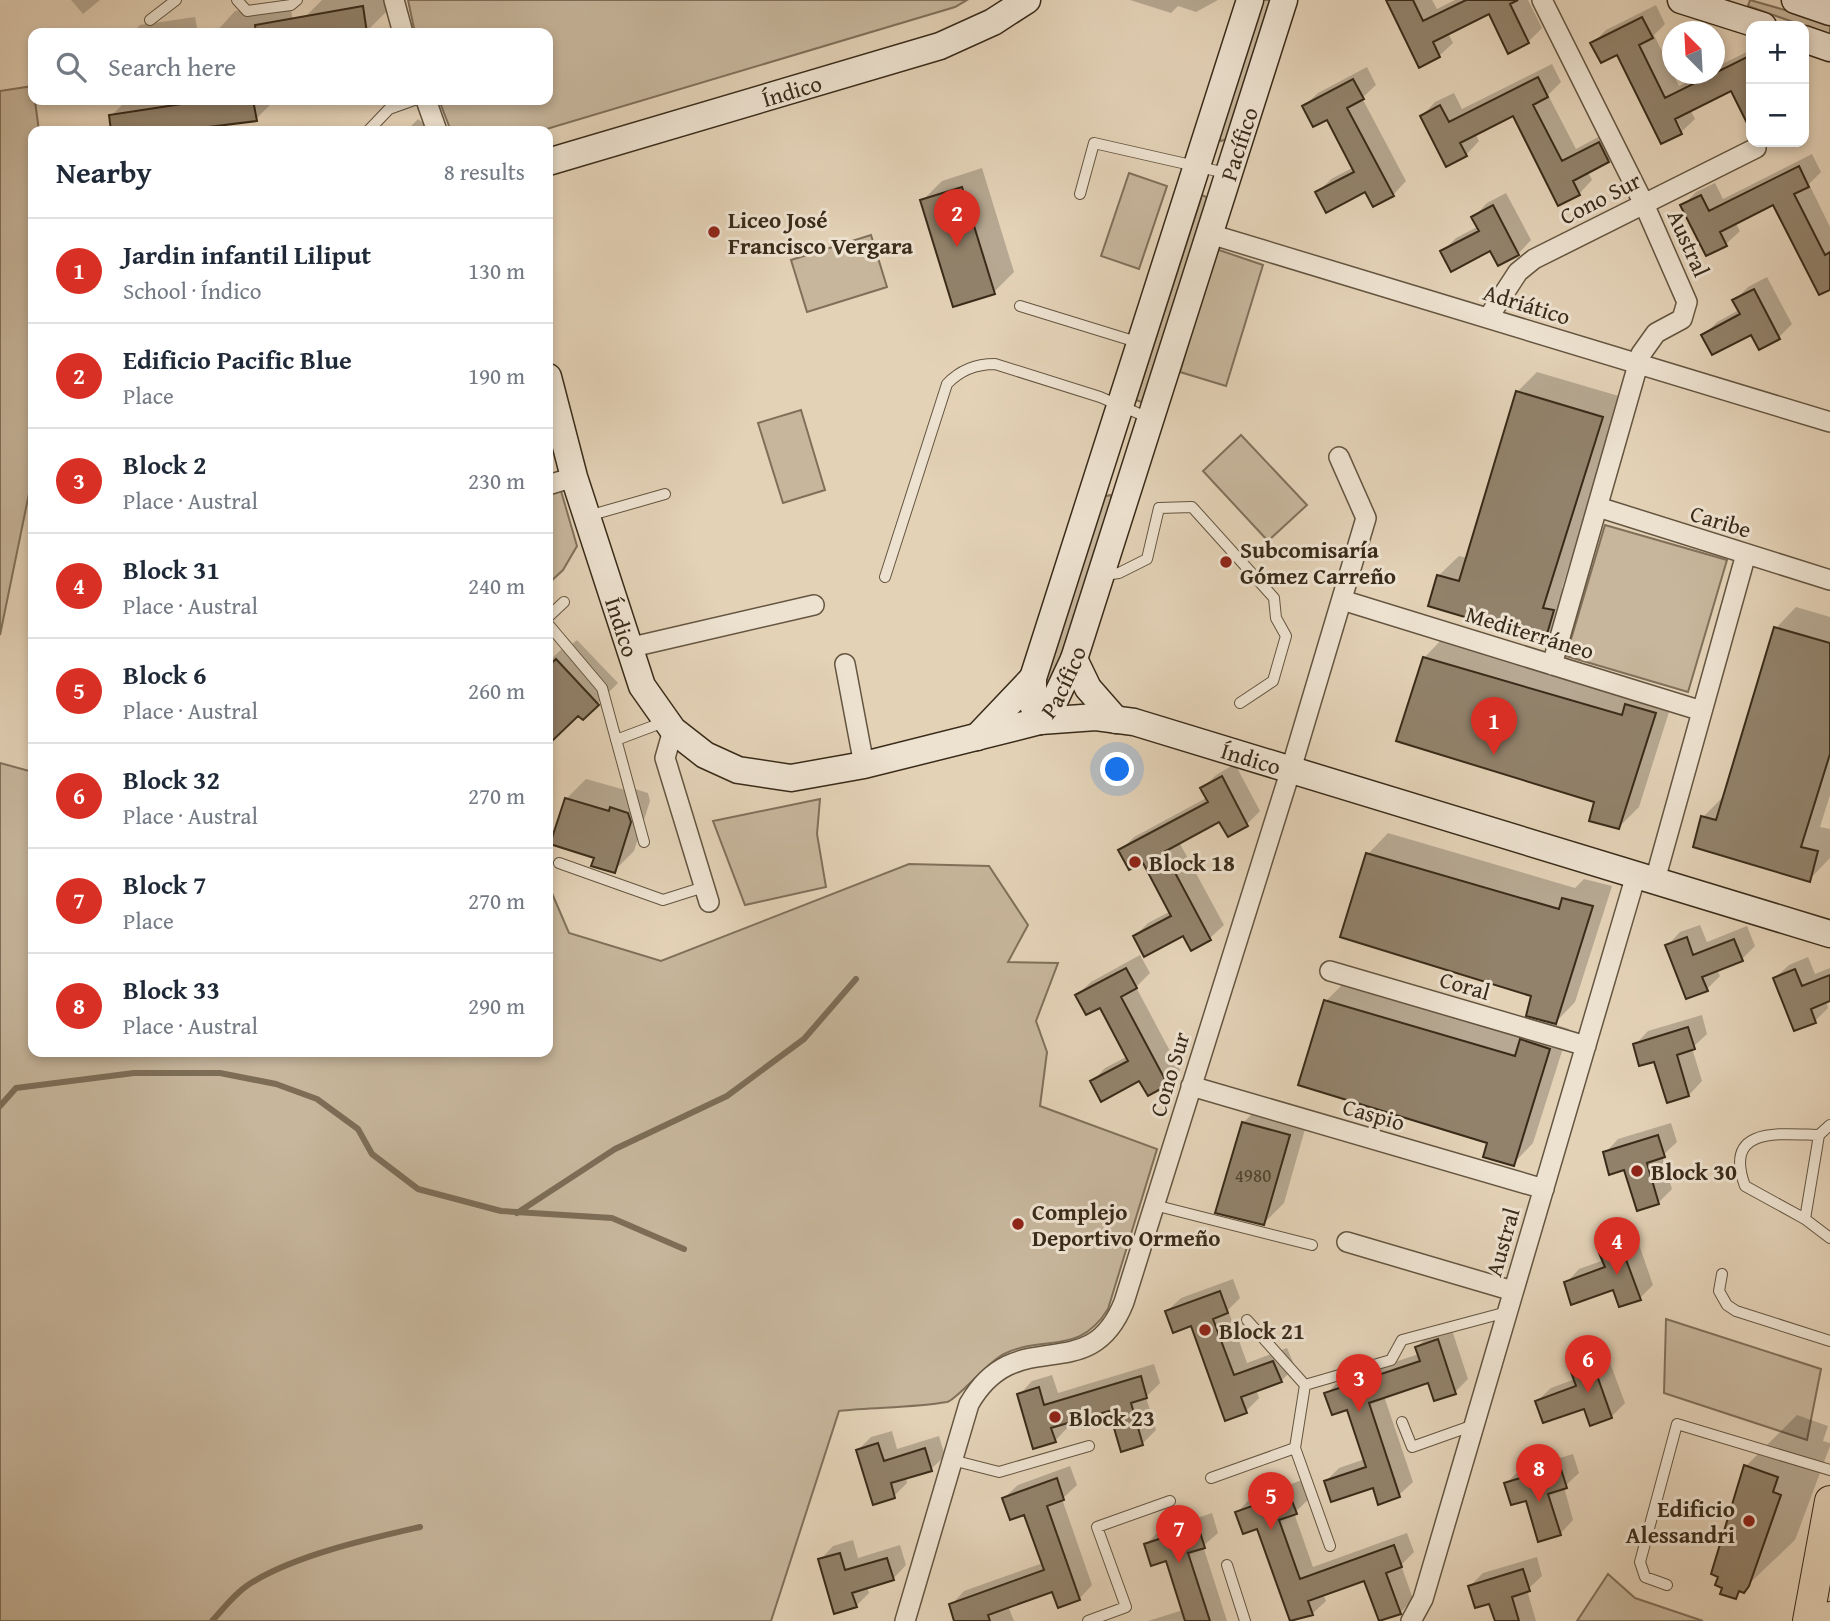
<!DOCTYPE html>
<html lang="en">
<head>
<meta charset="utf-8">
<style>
  :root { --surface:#fff; --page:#f2f2f3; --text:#1f2937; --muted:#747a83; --line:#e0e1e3; --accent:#d93025 }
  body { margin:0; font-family:"Gentium Book Plus",serif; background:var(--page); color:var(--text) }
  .controls { position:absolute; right:21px; top:21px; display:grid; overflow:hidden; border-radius:14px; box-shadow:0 4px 10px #0003 }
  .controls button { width:63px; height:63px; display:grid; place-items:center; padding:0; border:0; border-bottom:2px solid var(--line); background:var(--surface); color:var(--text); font:35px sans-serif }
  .compass { position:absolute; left:1662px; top:21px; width:63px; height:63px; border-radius:50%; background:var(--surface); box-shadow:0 4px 10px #0003; rotate:336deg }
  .you { position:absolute; left:1118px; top:770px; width:24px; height:24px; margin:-18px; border:5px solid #fff; border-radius:50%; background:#1a73e8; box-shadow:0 0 0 10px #1a73e833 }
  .badge { display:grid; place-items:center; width:46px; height:46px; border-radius:50%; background:var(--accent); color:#fff; font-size:23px; font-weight:700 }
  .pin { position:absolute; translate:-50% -58px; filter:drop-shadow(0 2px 4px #0008) }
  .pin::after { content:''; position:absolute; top:37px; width:24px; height:21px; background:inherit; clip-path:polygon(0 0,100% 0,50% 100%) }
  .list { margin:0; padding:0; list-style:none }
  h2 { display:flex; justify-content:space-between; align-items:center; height:91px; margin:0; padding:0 28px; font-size:30px }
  h2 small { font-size:23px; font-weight:400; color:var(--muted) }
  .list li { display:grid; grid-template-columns:46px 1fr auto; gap:21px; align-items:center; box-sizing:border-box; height:105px; padding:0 28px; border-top:2px solid var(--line) }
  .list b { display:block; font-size:26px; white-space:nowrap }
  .list p { margin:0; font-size:23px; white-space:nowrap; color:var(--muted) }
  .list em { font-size:23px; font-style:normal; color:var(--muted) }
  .icon { flex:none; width:38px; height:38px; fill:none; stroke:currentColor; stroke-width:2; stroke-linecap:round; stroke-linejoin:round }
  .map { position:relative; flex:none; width:1830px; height:1621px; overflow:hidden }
  .search { position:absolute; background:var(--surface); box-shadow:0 4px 10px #0003; left:28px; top:28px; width:525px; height:77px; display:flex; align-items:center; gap:18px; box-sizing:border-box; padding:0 24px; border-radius:14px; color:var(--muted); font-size:26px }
  .panel { position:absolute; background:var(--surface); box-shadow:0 4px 10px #0003; left:28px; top:126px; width:525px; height:931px; border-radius:14px }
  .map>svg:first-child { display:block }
  .green { fill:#c7b69c; stroke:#80705a; stroke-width:2 }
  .shadow { fill:#0003; fill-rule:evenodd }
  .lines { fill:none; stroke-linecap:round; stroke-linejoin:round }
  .stream { stroke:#7d6d57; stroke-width:6 }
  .building { fill:#92826b; stroke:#392b19; stroke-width:2 }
  .lane-casing { stroke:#645540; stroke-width:12 }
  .street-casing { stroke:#645540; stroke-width:22 }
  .secondary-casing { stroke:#392b19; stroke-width:29 }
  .primary-casing { stroke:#392b19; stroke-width:32 }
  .lane { stroke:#ede2d0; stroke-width:10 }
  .street { stroke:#ede2d0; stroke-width:19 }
  .secondary { stroke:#ede2d0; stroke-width:26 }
  .primary { stroke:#e4d2b7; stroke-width:30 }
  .poi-dot { fill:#8f2418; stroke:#ede2d0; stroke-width:2.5 }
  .labels { text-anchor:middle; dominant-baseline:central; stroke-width:6; stroke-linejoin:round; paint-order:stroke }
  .number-label { font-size:19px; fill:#4f412e }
  .street-label { font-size:23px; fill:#392b19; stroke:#ede2d0 }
  .poi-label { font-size:23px; font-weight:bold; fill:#392b19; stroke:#ede2d0; text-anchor:start }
</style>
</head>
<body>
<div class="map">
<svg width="1830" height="1621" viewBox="0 0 1830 1621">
  <rect width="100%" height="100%" fill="#e4d2b7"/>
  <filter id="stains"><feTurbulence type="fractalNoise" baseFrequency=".00286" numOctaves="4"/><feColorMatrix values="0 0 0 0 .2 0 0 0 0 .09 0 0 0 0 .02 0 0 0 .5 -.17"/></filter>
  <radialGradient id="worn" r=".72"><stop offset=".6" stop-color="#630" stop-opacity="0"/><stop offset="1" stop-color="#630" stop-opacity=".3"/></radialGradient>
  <path class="green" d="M408,0H967L955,7L540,131H451L439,100H548V33H415Z
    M1261,0H1270L1227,139L1221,141L1218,135Z
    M1750,0L1830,23V35L1748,6Z
    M33,86L39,131H33V474L0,635V91Z
    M1129,173L1167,186L1139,269L1101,256Z
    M1202,195L1208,198L1144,403L1136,400Z
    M871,235L887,287L807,312L791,260Z
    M1216,249L1263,265L1226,386L1180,372Z
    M801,410L825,490L783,503L758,423Z
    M1241,435L1307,505L1268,541L1203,471Z
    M561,491L577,546L563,570L548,584V495Z
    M1110,495L1112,499L1046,703L1039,699L1103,497Z
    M1605,525L1727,560L1688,692L1566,656Z
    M0,763L33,772V1052H548V884L569,933L661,961L909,864L989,866L1028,925L1008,962L1058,963L1036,1021L1047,1052L1040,1106L1157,1149L1108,1309C1079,1356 1045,1334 1004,1354C986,1363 957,1400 947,1402C912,1408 874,1407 839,1411L771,1621H0Z
    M820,799L817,834L826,887L745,905L713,821Z
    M1666,1319L1821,1369L1807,1440L1664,1393Z
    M1608,1574L1635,1598L1703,1621H1577Z"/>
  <path class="shadow" d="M71,0H100L83,14Z
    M322,0H384L386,12L366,32L309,33L307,15Z
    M1130,0H1218L1196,12L1178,6L1171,13Z
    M1388,0H1432L1437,9L1455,0H1528L1542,28L1528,42L1509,51L1490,12L1448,33L1453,43L1439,56Z
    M290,3L294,28L288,33H215L235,11Z
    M1656,5L1665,24L1654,35L1679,86L1703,74H1714V68L1751,50V127L1732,88L1690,109L1695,119L1681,132L1662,142L1618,53L1593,43L1606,30ZM1672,110L1682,130H1678L1669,112Z
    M195,17L198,33H132L140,25Z
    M1552,64L1561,82L1548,95L1576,149L1613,129L1622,148L1608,161L1588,172L1592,180L1579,194L1513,114L1475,133L1479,141L1466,155L1422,116L1435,102L1454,93L1462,109Z
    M1367,67L1376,85L1362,98L1406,181L1393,195L1366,190L1317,193L1331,179L1354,167L1327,118L1304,106L1318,93Z
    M127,100H275L256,119L220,124L213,131H113L111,116Z
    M418,119L433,131H406Z
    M1812,154L1821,172L1809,184L1830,227V288L1774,203L1735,222L1740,231L1726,244L1707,254L1683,205L1696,192L1715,183L1723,199Z
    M982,168L1014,272L994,292L922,201L942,181Z
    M1506,193L1531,240L1518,254L1491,249L1443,251L1456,238L1479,226L1474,217L1487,203Z
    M1767,277L1792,324L1779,337L1752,332L1704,335L1717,322L1739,310L1735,300L1748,287Z
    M1537,372L1622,397L1562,588L1573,590L1565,619L1545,639L1438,576L1459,556L1468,558L1517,392Z
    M1796,607L1830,617V795L1820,827L1830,829V858L1809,880L1703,817L1723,797L1776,628Z
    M1444,637L1675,693L1639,807L1619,827L1596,801L1424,658Z
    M577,640L618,683L583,718L578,713L548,742V662L570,641L572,644Z
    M1235,764L1260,811L1247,824L1220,819L1179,842L1224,925L1210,938L1192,948L1183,933L1135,936L1148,923L1171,911L1144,861L1121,850L1134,837L1208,797L1203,788L1216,775Z
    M586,779L629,791L632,788L648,793L650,801L634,851L614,871L596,856L566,799Z
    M1388,833L1575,888L1584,879L1612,886L1575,1002L1554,1024L1569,1029L1533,1143L1513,1164L1326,1001L1346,981L1528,1034L1543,1019L1533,995L1368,854Z
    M1700,925L1707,942L1747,926L1755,946L1742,959L1717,969L1720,976L1707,989L1667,946L1680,932Z
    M1140,955L1150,973L1136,987L1180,1070L1167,1084L1140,1079L1092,1082L1105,1068L1128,1056L1100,1006L1077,995L1091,982Z
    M1808,957L1815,974L1830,968V999L1826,1001L1828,1008L1815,1021L1775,978L1789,965Z
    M1702,1015L1707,1034L1692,1048L1702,1081L1689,1095L1655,1060L1635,1045L1648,1031Z
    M1264,1102L1309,1115L1284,1203L1264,1223L1243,1123Z
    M1671,1123L1677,1142L1662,1156L1672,1189L1658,1203L1625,1168L1605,1153L1618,1139Z
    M1635,1233L1653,1285L1640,1298L1614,1288L1566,1283L1579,1269L1604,1260L1601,1254L1615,1240Z
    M1233,1279L1240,1298L1228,1310L1247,1363L1287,1348L1295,1367L1282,1380L1256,1389L1259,1398L1246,1411L1192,1324L1167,1311L1181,1298Z
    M1451,1327L1468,1379L1455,1392L1429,1381L1384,1396L1413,1482L1399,1495L1374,1486L1326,1481L1339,1468L1365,1459L1348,1408L1326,1394L1340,1380L1419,1354L1417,1347L1430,1334Z
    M1606,1352L1625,1403L1611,1417L1585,1406L1537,1401L1551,1388L1575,1379L1573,1373L1586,1359Z
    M1154,1364L1160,1383L1146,1397L1156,1430L1142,1444L1110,1409L1066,1422L1068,1427L1055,1441L1019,1395L1032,1381L1052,1375L1058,1393Z
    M1797,1415L1828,1426L1823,1441L1830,1443V1446L1795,1540L1735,1597L1746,1466Z
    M892,1431L897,1449L939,1436L945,1456L931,1469L906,1477L907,1483L894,1496L858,1450L871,1437Z
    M1573,1454L1579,1473L1564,1487L1573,1520L1560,1534L1527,1499L1506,1483L1520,1470Z
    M1070,1466L1077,1485L1062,1499L1092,1585L1079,1599L1053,1590L1008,1606L1014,1621H956L951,1605L964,1591L1043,1563L1025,1513L1004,1498L1018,1485Z
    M1302,1480L1309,1499L1294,1513L1313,1567L1407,1533L1414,1552L1401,1565L1413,1599L1400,1613L1365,1578L1323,1594L1326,1601L1312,1614L1292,1621L1258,1527L1237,1512L1250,1499Z
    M1212,1513L1218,1533L1203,1546L1227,1621H1148L1183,1610L1167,1559L1146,1544L1159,1531Z
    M853,1540L858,1558L900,1545L906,1565L893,1579L867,1587L869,1593L856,1606L820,1560L833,1546Z
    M1537,1557L1542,1576L1527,1590L1536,1621H1496L1491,1602L1470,1586L1483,1573Z"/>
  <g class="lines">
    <path class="stream" d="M0,1106L16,1088L134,1073H220L276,1084L317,1099L358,1129L372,1154L418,1189L501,1211L612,1218L684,1249
      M517,1213L615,1149L727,1096L804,1039L856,979
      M212,1621C224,1608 236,1592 251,1583C296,1555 368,1539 420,1527"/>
  </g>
  <path class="building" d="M1386,0H1413L1423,21L1466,0H1518L1510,4L1529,43L1508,54L1489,14L1433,42L1440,57L1419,68Z
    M363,6L367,33H256L255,25Z
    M1642,17L1653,38L1639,45L1665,98L1751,55V131L1731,91L1675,119L1682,134L1661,144L1617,55L1601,63L1590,43Z
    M1538,77L1548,97L1533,105L1562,161L1599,142L1609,162L1573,181L1580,195L1558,206L1513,116L1460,143L1467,156L1446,167L1420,116L1440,105L1449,122Z
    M1353,79L1364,99L1347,108L1394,196L1373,207L1365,192L1326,213L1315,192L1354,172L1327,120L1313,127L1302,106Z
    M208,100H253L257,121L209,127V131H111L109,115Z
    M1799,166L1809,187L1794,194L1825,255L1830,252V290L1819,295L1773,205L1720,232L1727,246L1706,256L1680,205L1701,195L1709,211Z
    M962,187L995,294L953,307L920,200Z
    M1493,205L1519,255L1498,266L1490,251L1451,272L1440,251L1479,231L1471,217Z
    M1754,289L1780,339L1759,350L1751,335L1712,355L1701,335L1740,314L1732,300Z
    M1516,391L1603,417L1543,608L1554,610L1545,641L1428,606L1437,575L1459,581Z
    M1774,627L1830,643V754L1801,847L1818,851L1810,882L1693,847L1701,816L1716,820Z
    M1423,657L1622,715L1625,704L1656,713L1619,829L1589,821L1594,802L1396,741Z
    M556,659L599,705L583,720L578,716L548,745V666Z
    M1222,776L1248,826L1228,837L1219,822L1164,852L1211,940L1191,951L1183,936L1144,957L1133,936L1171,916L1143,863L1129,870L1118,850L1208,802L1200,788Z
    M565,798L609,811L610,807L628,813L631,822L615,873L591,866L594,858L550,844Z
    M1366,853L1559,909L1562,898L1593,906L1556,1024L1526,1016L1531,996L1340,937Z
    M1687,937L1693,955L1734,939L1743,961L1702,977L1708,991L1686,999L1665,945Z
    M1126,968L1137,988L1121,997L1168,1085L1148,1096L1139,1081L1101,1102L1090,1081L1128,1061L1100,1008L1086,1015L1075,995Z
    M1795,969L1802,986L1830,975V1001L1811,1009L1816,1023L1794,1031L1773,978Z
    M1324,1000L1515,1056L1520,1039L1550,1049L1514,1166L1483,1157L1487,1143L1298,1085Z
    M1688,1027L1695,1049L1677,1055L1689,1096L1667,1103L1654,1062L1639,1066L1633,1044Z
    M1242,1122L1290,1135L1264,1225L1215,1213Z
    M1658,1135L1665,1157L1647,1163L1659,1204L1637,1211L1624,1170L1609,1175L1603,1152Z
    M1621,1246L1641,1300L1619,1307L1613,1290L1571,1305L1564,1282L1605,1267L1599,1253Z
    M1220,1291L1228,1313L1213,1319L1234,1375L1273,1361L1282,1382L1241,1397L1247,1413L1225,1421L1191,1326L1173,1333L1165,1311Z
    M1438,1339L1456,1394L1434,1401L1428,1383L1369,1403L1400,1497L1378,1505L1373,1488L1331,1502L1324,1481L1366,1467L1347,1410L1332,1415L1324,1393L1420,1361L1415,1347Z
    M1593,1364L1612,1418L1590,1426L1584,1409L1543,1423L1535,1401L1576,1386L1571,1372Z
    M1141,1376L1147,1398L1131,1403L1143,1445L1121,1452L1109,1411L1051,1428L1056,1442L1033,1449L1017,1394L1039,1387L1044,1405Z
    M878,1443L884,1461L925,1448L932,1471L891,1483L895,1498L873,1505L856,1450Z
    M1744,1465L1778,1477L1773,1492L1781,1495L1749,1586L1744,1593L1739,1591L1736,1599L1720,1594L1722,1588L1715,1585L1718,1577L1711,1574Z
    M1560,1466L1567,1488L1548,1494L1561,1535L1538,1542L1526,1501L1511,1505L1504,1483Z
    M1057,1478L1064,1500L1047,1506L1080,1600L1058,1608L1052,1592L988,1615L990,1621H954L949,1604L1044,1570L1024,1515L1010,1520L1002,1498Z
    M1289,1493L1297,1514L1279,1520L1300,1579L1394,1545L1402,1567L1386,1573L1401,1614L1379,1621L1364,1581L1308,1601L1313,1615L1290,1621L1257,1529L1243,1534L1235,1512Z
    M1198,1526L1205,1548L1188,1553L1210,1621H1185L1166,1561L1151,1566L1144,1544Z
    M840,1553L845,1570L887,1558L894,1580L852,1593L857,1607L834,1614L818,1559Z
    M1523,1569L1530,1591L1512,1597L1519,1621H1495L1489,1604L1475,1608L1468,1586Z"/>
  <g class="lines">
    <g class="lane-casing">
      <path id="lane" d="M237,0L247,11L291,5L297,0
        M150,20L176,0
        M368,131L389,109L414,100
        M1080,194L1094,143L1226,173
        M1020,306L1140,343
        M588,516L665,494
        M1104,575L1119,573L1147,559L1159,508L1192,507L1274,598L1276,618L1286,636L1273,681L1240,703
        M885,577L947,384C960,370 975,364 995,364L1100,397L1149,418
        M548,617L564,602
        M548,624L602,688L644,842
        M616,740L664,722
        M559,863L663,900L704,887
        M1830,1125L1819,1135L1805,1219L1830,1238
        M1154,1205L1312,1245
        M1805,1219L1745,1186C1723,1126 1779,1134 1819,1135
        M1722,1274L1719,1291L1727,1305L1736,1311L1830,1341
        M1247,1320L1305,1385L1391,1360L1402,1340L1507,1312
        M1402,1422L1412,1447L1474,1425
        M1295,1448L1330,1546
        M952,1460L999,1472L1089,1446
        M1211,1478L1295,1448L1305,1385
        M1227,1565L1245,1621
        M1667,1585L1645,1577L1640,1562L1677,1424L1830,1470
        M1088,1621L1126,1607L1097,1527L1170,1501"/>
    </g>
    <g class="street-casing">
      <path id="street" d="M394,0L403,33
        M1542,0L1644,204L1687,302L1682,319L1656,333L1641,354L1552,665
        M426,100L437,131
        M1210,234L1830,422
        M1488,318L1518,272L1534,259L1756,148
        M548,485L574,477
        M1598,507L1830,580
        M1342,600L1702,711
        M628,648L814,605
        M845,664L864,765
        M673,730L665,758L709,902
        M1655,880L1746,554
        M1330,971L1586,1046
        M1191,1086L1544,1189
        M1347,1242L1513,1291
        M905,1621L969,1404C1017,1320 1089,1391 1124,1302L1291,769L1366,518L1339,457
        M1411,1621L1423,1599L1636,875"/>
    </g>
    <g class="secondary-casing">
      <g id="secondary">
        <path d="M1681,0L1763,26"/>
        <path d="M1795,0L1830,12"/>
        <path d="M1804,39L1830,48"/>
        <path id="s1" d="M548,162L940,46L993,22L1027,0"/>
        <path id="s2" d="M548,377L574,477L642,686L673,730L705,755L738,770L791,778L864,765L1040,721L1096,717L1134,722L1830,934"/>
        <path d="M1074,659L1088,688L1116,720"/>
        <path id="s3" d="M1040,721L1052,706L1074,659L1284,0"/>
        <path d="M1040,721L1033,705V678L1250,0"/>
        <path d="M977,737L1033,678"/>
      </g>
    </g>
    <g class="primary-casing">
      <path id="primary" d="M1808,1621L1830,1501
        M1829,1621L1830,1617"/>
    </g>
    <use href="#lane" class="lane"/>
    <use href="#street" class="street"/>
    <use href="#secondary" class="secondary"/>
    <use href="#primary" class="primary"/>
  </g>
  <g class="poi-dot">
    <circle cx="714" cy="232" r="7"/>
    <circle cx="1226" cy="562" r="7"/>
    <circle cx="1135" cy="862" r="7"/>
    <circle cx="1637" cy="1171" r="7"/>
    <circle cx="1018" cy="1224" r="7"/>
    <circle cx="1205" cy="1330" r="7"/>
    <circle cx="1055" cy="1417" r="7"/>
    <circle cx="1749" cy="1521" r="7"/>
  </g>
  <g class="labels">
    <g class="number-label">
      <text x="1253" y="1175">4980</text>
    </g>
    <g class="street-label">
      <text stroke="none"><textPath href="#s1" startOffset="254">Índico</textPath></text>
      <text stroke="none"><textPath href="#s3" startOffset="612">Pacífico</textPath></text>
      <text transform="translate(1600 198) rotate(-27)">Cono Sur</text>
      <text transform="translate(1689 243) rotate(66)">Austral</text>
      <text transform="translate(1527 304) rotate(17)">Adriático</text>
      <text transform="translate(1721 521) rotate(17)">Caribe</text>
      <text stroke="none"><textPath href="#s2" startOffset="261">Índico</textPath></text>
      <text transform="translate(1530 632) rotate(17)">Mediterráneo</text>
      <text stroke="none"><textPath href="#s3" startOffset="46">Pacífico</textPath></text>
      <text stroke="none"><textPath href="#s2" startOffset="980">Índico</textPath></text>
      <text transform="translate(1465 985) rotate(16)">Coral</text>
      <text transform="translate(1169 1074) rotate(-73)">Cono Sur</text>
      <text transform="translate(1374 1114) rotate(16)">Caspio</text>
      <text transform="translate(1502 1242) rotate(-74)">Austral</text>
    </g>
    <g class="poi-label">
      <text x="728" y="219">Liceo José<tspan x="728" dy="26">Francisco Vergara</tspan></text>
      <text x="1240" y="549">Subcomisaría<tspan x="1240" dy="26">Gómez Carreño</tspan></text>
      <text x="1149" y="862">Block 18</text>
      <text x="1651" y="1171">Block 30</text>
      <text x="1032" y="1211">Complejo<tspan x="1032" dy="26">Deportivo Ormeño</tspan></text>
      <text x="1219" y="1330">Block 21</text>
      <text x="1069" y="1417">Block 23</text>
      <text x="1735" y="1508" text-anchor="end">Edificio<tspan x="1735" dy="26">Alessandri</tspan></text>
    </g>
  </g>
  <rect width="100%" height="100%" filter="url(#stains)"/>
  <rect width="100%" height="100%" fill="url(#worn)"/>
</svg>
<div class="controls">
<button>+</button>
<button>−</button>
</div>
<svg class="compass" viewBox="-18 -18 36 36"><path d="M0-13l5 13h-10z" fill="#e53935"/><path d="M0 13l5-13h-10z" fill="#747a83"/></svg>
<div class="you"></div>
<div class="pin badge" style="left:1494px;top:755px">1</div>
<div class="pin badge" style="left:957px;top:247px">2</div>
<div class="pin badge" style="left:1359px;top:1412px">3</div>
<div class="pin badge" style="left:1617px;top:1275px">4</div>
<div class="pin badge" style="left:1271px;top:1530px">5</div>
<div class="pin badge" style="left:1588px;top:1393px">6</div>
<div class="pin badge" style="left:1179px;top:1563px">7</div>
<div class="pin badge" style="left:1539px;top:1502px">8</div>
<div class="search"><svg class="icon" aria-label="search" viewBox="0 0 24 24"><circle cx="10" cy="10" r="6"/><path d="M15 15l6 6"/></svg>Search here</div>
<section class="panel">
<h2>Nearby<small>8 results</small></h2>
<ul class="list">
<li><span class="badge">1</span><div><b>Jardin infantil Liliput</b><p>School · Índico</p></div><em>130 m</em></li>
<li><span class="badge">2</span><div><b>Edificio Pacific Blue</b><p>Place</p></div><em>190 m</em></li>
<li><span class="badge">3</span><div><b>Block 2</b><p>Place · Austral</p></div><em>230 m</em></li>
<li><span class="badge">4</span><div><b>Block 31</b><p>Place · Austral</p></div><em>240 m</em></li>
<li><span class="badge">5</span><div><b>Block 6</b><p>Place · Austral</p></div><em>260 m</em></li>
<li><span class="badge">6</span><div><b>Block 32</b><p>Place · Austral</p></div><em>270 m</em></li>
<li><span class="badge">7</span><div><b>Block 7</b><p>Place</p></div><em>270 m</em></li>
<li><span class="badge">8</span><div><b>Block 33</b><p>Place · Austral</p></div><em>290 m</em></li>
</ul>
</section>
</div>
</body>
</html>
